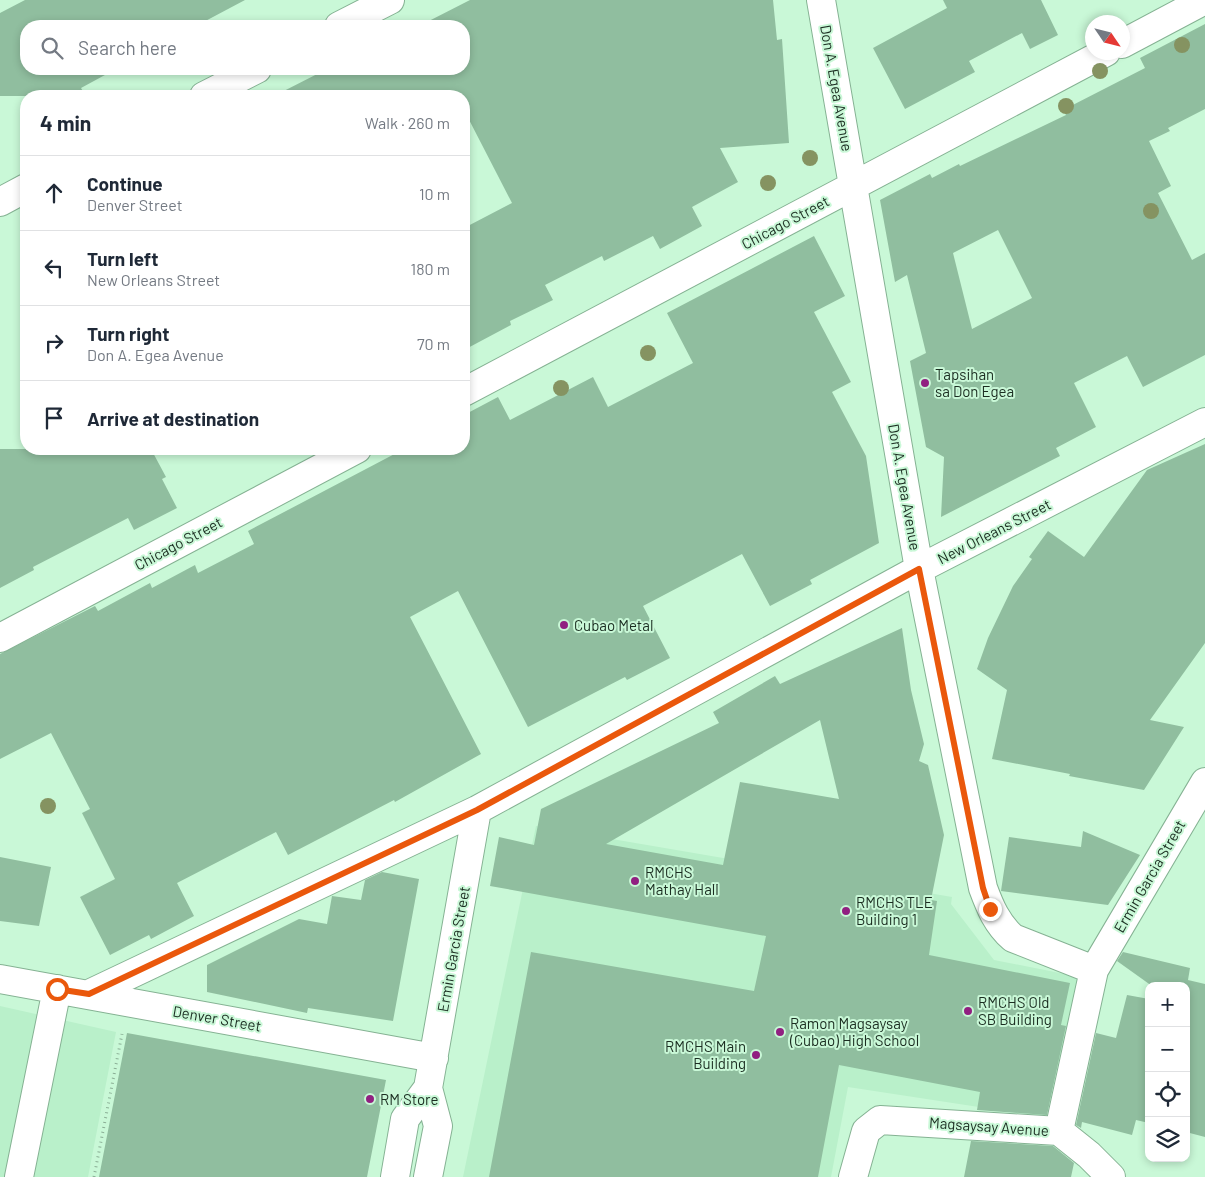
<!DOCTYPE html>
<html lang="en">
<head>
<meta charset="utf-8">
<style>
  :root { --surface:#fff; --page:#f6f6f7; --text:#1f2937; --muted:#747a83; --line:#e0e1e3 }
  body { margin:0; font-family:Barlow,sans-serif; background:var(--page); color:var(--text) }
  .controls { position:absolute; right:15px; bottom:15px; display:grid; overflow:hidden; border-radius:10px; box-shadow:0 2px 8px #0003 }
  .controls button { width:45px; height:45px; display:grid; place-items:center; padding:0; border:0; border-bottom:1px solid var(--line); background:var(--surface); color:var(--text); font:25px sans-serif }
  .compass { position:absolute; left:1085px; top:15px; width:45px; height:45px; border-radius:50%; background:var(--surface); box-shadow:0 2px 8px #0003; rotate:125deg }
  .stop { position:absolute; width:15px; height:15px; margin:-11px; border:4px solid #ea580c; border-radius:50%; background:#fff }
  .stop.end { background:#ea580c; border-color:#fff; box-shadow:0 1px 5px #0008 }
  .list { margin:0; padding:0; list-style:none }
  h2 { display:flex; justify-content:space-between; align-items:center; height:65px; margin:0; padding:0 20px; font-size:21px }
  h2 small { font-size:16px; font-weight:400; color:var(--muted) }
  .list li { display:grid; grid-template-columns:32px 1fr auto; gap:15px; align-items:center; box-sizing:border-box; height:75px; padding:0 20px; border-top:1px solid var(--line) }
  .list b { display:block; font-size:19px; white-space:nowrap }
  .list p { margin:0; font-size:16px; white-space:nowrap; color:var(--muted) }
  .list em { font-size:16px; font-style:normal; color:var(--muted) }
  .icon { flex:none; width:28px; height:28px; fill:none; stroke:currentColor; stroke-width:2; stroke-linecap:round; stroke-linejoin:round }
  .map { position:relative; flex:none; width:1205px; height:1177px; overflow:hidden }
  .search { position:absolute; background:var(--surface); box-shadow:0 2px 8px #0003; left:20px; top:20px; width:450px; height:55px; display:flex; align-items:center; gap:12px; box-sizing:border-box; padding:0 18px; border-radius:20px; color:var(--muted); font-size:19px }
  .panel { position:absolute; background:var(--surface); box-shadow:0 2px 8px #0003; left:20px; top:90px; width:450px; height:365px; border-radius:20px }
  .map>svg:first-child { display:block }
  .built { fill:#b9f0ca }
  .building { fill:#90be9f; fill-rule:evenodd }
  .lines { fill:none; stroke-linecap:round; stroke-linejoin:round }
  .minor-casing { stroke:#85b293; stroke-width:30 }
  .path { stroke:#8baf96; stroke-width:3; stroke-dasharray:1 4; stroke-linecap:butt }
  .minor { stroke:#fff; stroke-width:28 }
  .tree { fill:#859361 }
  .route { stroke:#ea580c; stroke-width:6 }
  .poi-dot { fill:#912081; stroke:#c9f8d7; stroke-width:2 }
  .labels { text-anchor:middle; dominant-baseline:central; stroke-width:4; stroke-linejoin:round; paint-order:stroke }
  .street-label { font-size:15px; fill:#1b2d21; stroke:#c9f8d7 }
  .poi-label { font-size:15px; fill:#1b2d21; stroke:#c9f8d7; text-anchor:start }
</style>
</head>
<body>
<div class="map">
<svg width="1205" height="1177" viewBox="0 0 1205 1177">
  <rect width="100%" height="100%" fill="#c9f8d7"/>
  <path class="built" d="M536,826L952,897L951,904L994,960L1080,977L1045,1117L848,1087L831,1177H463Z
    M0,1006L116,1032L88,1177H0Z"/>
  <path class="building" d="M25,0H245L196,26H26V69H116L81,88L86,96H0V13Z
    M470,0H773L777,40L782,39L789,143L720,148L738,182L692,207L702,226L660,249L653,236L604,261L602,256L545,285L553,300L510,321L511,325L464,350V228L512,203L464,110V96H274L327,69H464V26H424L423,24Z
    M943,0H1041L1058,35L1030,49L1022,33L969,61L975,72L905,109L873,48L947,8Z
    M1205,24V109L1168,128L1170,131L1149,141L1171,186L1158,193L1192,260L1205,253V355L1143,387L1127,356L1074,383L1096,427L1056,448L1060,456L941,517L944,457L926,447L910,361L926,353L907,275L895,282L880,200L930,174L932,178L959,164L960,166L1066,115L1063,110L1145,68L1140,58ZM998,230L1032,298L972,329L953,253Z
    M814,236L845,296L814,312L851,382L832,392L866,456L879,543L810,580L812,584L770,606L742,554L643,606L670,658L627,680L625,677L528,727L458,591L410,617L481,754L395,802L394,800L288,855L276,832L177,883L194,916L151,939L149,935L110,955L80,897L115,879L82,813L90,809L51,733L0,759V654L95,606L98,611L150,583L152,588L195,565L198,573L254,544L248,531L404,449H464V415L498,397L510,420L593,377L608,407L693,363L667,313Z
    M1205,444V643L1150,720L1184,727L1144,790L1069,776L1070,774L992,759L1007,690L977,669L988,638L1013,586L1032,559L1029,557L1048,531L1084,557L1147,470Z
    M0,449H151L166,477L162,479L177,508L134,530L128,518L33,567L34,570L0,588Z
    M902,628L911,690L924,744L919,761L928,765L944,835L931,900L937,901L929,955L1070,983L1061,1025L1066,1026L1047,1115L977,1110L980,1092L839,1065L818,1177H489L531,952L754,991L766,936L490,886L499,837L534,845L541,809L719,723L713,712L775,676L780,684ZM820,720L839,799L740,782L723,865L606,844Z
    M1083,831L1140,855L1108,905L1001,891L1009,837L1081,847Z
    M0,857L51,867L39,926L0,921Z
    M382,872L419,879L393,1021L308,1008L307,1013L207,992V965L299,919L327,924L332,896L361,900L365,880Z
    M1123,952L1190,968L1188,980L1205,984V1137L1186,1132V986H1152L1117,961Z
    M1127,995L1149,999V1123L1136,1120L1132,1135L1082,1122L1081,1128L1076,1125L1096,1033L1116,1038Z
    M127,1033L386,1080L367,1177H99Z
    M971,1141L1053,1146L1074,1163L1071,1177H964Z"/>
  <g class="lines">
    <g class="minor-casing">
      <path id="minor" d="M821,0L919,569L983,888C990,907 997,924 1013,938L1094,970
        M339,26L390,0
        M1122,44L1205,0
        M204,96L257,69
        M0,202L26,188
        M464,392L1106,52
        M0,638L357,449
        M0,979L434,1058
        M89,994L477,810L919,569L1205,422
        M1059,1131L1094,970L1205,782
        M1059,1131L1089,1155L1111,1177
        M19,1177L57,989
        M395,1177L405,1119L428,1088
        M428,1177L438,1126L428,1088L477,810
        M853,1177L866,1131L880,1120L1059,1131"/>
    </g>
    <path class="path" d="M94,1177L122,1034"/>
    <use href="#minor" class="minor"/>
  </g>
  <g class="tree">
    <circle cx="1182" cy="45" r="8"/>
    <circle cx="1100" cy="71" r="8"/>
    <circle cx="1066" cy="106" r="8"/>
    <circle cx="810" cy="158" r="8"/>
    <circle cx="768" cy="183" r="8"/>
    <circle cx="1151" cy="211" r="8"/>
    <circle cx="648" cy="353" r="8"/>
    <circle cx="561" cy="388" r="8"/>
    <circle cx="48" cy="806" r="8"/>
  </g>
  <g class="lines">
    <path class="route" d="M57,989L89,994L477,810L919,569L983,888L990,909"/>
  </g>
  <g class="poi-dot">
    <circle cx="925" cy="383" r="5"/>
    <circle cx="564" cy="625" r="5"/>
    <circle cx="635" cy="881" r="5"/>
    <circle cx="846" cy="911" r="5"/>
    <circle cx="968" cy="1011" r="5"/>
    <circle cx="780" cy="1032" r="5"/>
    <circle cx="756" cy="1055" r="5"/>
    <circle cx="370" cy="1099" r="5"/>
  </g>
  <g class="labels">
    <g class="street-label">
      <text transform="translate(837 88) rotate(80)">Don A. Egea Avenue</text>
      <text transform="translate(785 222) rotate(-28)">Chicago Street</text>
      <text transform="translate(905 487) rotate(80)">Don A. Egea Avenue</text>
      <text transform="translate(994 531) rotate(-27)">New Orleans Street</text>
      <text transform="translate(178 543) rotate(-28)">Chicago Street</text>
      <text transform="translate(1149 876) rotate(-60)">Ermin Garcia Street</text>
      <text transform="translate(453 949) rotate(-80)">Ermin Garcia Street</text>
      <text transform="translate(217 1018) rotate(10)">Denver Street</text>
      <text transform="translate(989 1126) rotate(4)">Magsaysay Avenue</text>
    </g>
    <g class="poi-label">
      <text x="935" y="374">Tapsihan<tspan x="935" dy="17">sa Don Egea</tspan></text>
      <text x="574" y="625">Cubao Metal</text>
      <text x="645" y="872">RMCHS<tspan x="645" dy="17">Mathay Hall</tspan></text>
      <text x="856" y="902">RMCHS TLE<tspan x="856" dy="17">Building 1</tspan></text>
      <text x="978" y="1002">RMCHS Old<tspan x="978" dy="17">SB Building</tspan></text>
      <text x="790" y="1023">Ramon Magsaysay<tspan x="790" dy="17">(Cubao) High School</tspan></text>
      <text x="746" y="1046" text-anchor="end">RMCHS Main<tspan x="746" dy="17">Building</tspan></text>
      <text x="380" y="1099">RM Store</text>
    </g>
  </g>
</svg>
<div class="controls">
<button>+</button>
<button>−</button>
<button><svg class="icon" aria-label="locate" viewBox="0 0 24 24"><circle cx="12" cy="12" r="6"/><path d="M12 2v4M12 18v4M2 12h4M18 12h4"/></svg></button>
<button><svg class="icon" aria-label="layers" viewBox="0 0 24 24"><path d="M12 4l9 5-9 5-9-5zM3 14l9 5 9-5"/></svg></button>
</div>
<svg class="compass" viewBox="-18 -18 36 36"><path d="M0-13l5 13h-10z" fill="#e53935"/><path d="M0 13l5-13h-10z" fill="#747a83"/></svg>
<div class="stop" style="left:57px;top:989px"></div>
<div class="stop end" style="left:990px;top:909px"></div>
<div class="search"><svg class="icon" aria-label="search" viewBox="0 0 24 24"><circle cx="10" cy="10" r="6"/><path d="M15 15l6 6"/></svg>Search here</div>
<section class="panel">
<h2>4 min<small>Walk · 260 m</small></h2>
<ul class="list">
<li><svg class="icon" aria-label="ahead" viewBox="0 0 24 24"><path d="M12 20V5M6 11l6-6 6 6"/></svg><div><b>Continue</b><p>Denver Street</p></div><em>10 m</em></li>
<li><svg class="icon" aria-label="left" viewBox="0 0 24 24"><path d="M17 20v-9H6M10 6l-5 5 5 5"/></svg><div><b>Turn left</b><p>New Orleans Street</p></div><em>180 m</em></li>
<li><svg class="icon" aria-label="right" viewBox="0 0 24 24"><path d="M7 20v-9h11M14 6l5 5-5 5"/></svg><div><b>Turn right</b><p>Don A. Egea Avenue</p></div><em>70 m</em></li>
<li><svg class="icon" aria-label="arrive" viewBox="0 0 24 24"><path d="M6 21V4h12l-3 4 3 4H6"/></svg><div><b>Arrive at destination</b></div></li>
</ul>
</section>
</div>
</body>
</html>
